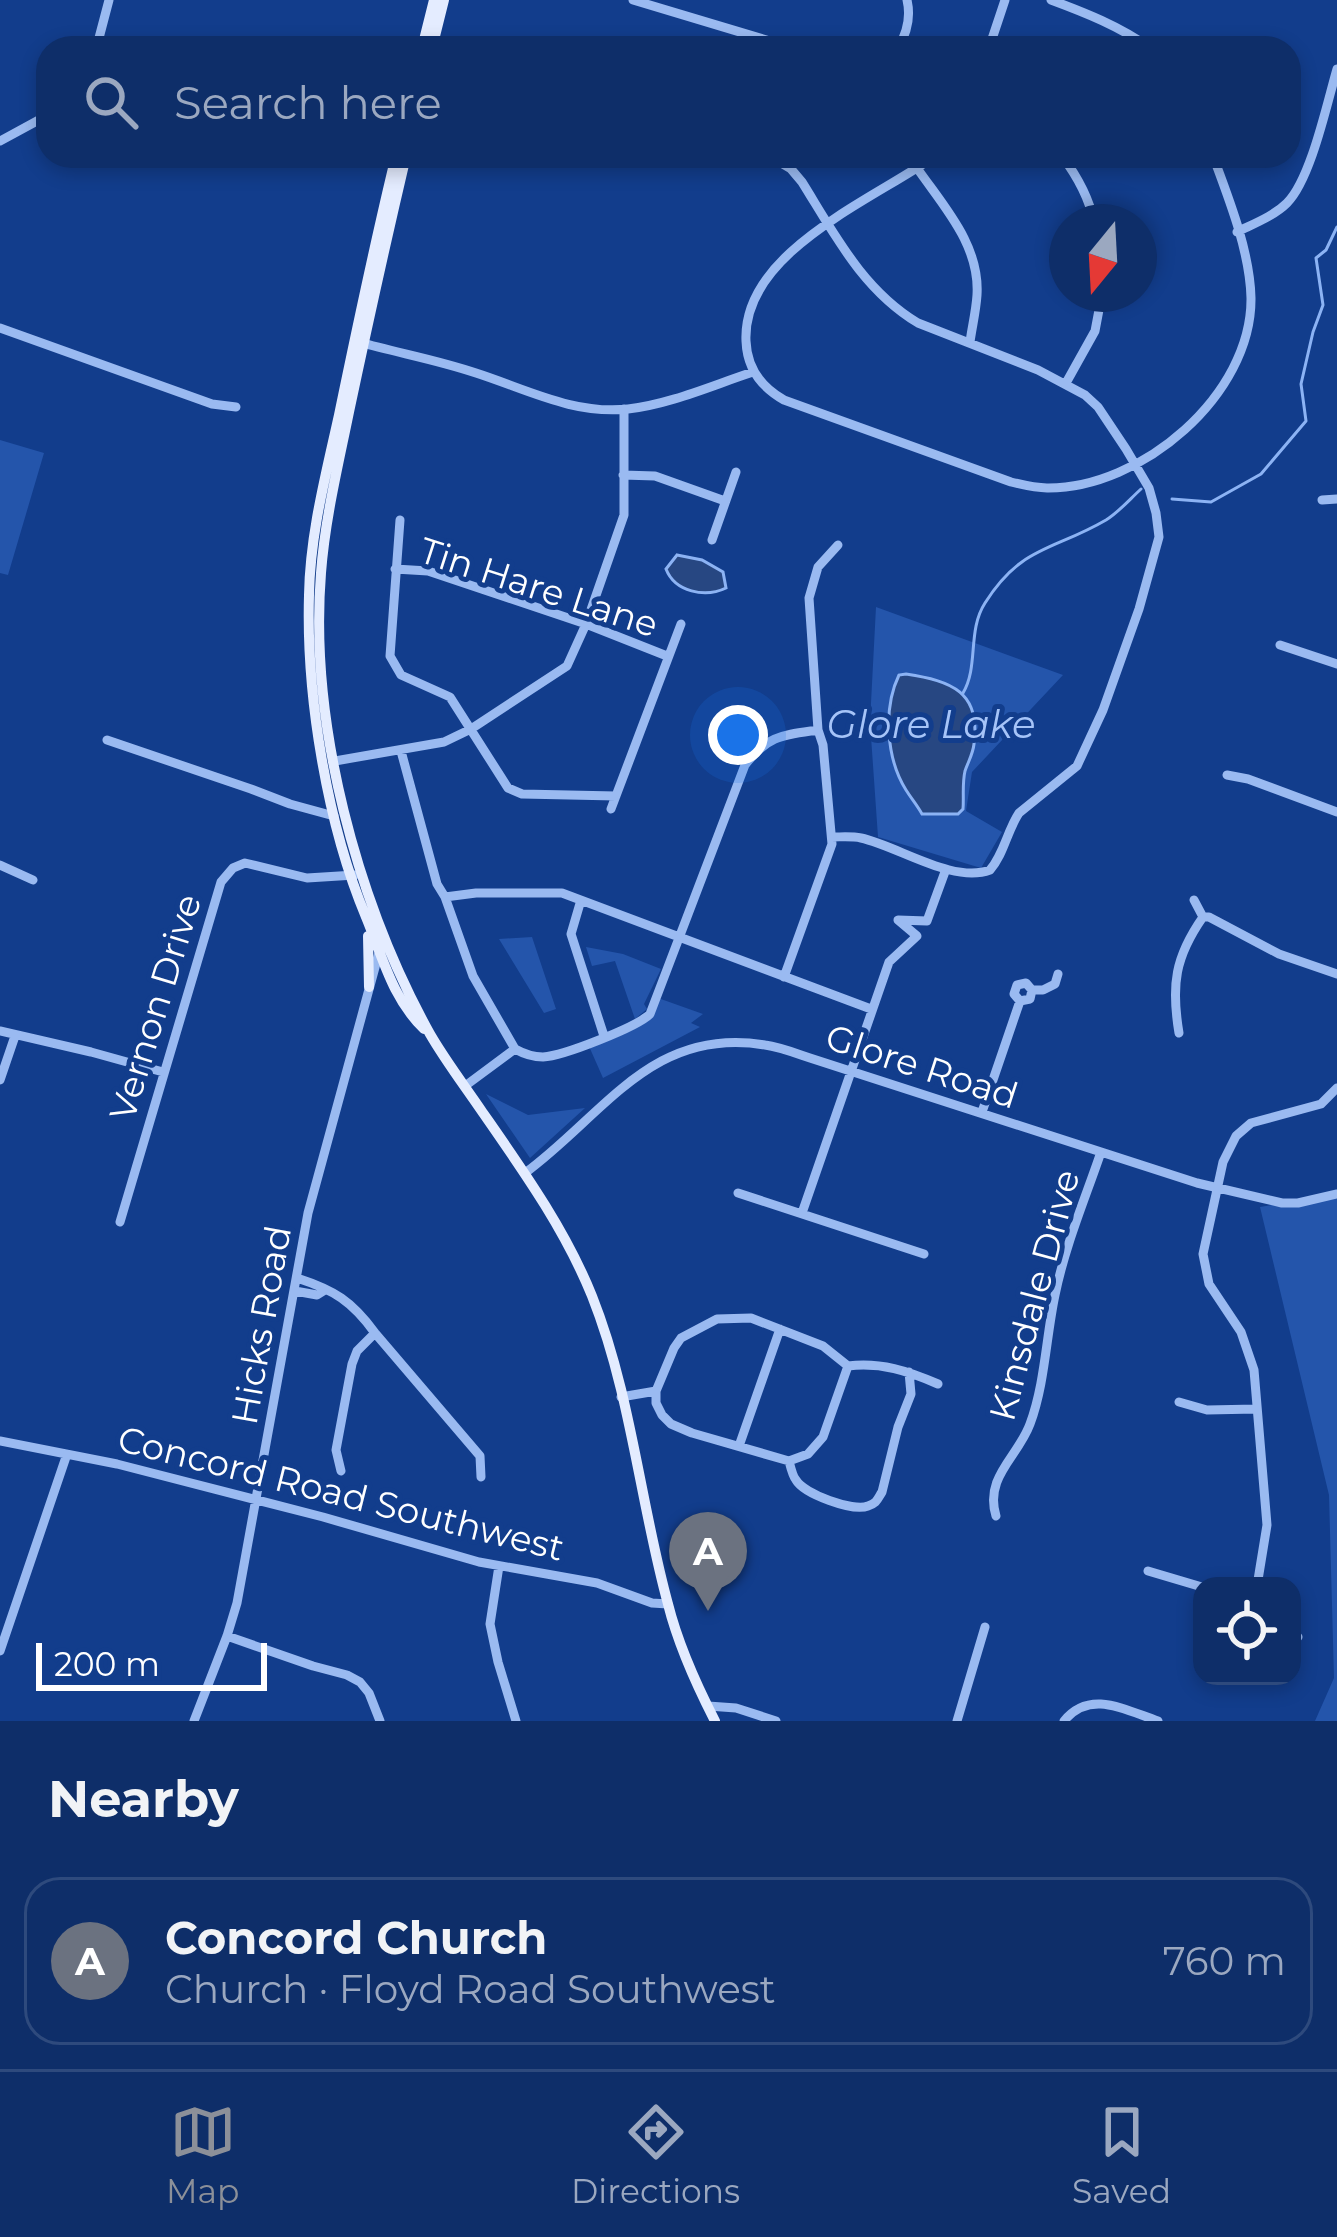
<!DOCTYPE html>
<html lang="en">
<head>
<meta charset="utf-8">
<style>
  :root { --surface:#0e2e69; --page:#1c3a71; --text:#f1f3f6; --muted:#9ba8c0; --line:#2e4a7d; --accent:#8c9099 }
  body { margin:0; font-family:Montserrat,sans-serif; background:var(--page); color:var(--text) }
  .controls { position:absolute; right:36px; bottom:36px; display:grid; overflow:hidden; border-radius:24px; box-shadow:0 6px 18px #0003 }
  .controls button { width:108px; height:108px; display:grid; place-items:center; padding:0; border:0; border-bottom:3px solid var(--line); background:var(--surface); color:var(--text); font:60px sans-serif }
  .compass { position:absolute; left:1049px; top:204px; width:108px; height:108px; border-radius:50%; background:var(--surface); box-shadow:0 6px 18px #0003; rotate:198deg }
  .scale { position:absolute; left:36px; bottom:30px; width:231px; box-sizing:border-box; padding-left:12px; border:6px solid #fff; border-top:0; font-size:33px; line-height:42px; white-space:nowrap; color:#fff; -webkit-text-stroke:9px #123d8c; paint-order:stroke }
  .you { position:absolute; left:738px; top:735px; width:42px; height:42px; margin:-30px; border:9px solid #fff; border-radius:50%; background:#1a73e8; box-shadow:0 0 0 18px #1a73e833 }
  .badge { display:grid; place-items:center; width:78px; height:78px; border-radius:50%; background:var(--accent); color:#fff; font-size:39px; font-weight:700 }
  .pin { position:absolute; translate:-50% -99px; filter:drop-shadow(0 3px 6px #0008) }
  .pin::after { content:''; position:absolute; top:63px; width:42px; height:36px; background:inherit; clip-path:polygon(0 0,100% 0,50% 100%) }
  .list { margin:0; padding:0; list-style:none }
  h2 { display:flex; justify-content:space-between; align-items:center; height:156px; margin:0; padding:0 48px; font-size:51px }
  h2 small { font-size:39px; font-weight:400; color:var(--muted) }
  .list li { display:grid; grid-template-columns:78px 1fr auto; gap:36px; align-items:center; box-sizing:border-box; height:168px; margin:0 24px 24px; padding:0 24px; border:3px solid var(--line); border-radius:36px }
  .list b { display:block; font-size:45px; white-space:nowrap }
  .list p { margin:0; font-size:39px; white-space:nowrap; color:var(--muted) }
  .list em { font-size:39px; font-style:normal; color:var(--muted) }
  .icon { flex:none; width:66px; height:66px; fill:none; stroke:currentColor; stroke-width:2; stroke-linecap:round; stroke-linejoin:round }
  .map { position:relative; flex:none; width:1337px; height:1721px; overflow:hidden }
  .search { position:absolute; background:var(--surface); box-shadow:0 6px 18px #0003; left:36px; right:36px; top:36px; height:132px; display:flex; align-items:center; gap:30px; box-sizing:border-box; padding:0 42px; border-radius:36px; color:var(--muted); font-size:45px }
  .sheet { height:348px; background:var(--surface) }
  nav { display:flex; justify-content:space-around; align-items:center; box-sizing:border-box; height:168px; border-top:3px solid var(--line); background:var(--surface); font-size:33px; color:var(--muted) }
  nav a { display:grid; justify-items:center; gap:6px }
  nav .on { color:var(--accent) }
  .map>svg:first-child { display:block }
  .green { fill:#2455ab }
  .water { fill:#274782; stroke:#8cb3f4; stroke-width:3 }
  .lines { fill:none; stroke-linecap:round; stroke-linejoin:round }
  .stream { stroke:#8cb3f4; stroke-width:3 }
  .minor { stroke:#9abaf1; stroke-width:9 }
  .major { stroke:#e4ecff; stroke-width:10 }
  .labels { text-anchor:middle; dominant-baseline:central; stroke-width:10; stroke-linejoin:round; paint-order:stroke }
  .street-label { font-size:36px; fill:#fff; stroke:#123d8c }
  .water-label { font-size:39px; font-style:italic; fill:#a6c4f8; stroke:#123d8c }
</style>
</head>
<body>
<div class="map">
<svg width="1337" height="1721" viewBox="0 0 1337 1721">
  <rect width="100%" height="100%" fill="#123d8c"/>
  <path class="green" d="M0,440L44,453L8,575L0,573Z
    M876,607L1063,675L972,772L966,811L1002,832L981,868L878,837L870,722Z
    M532,937L556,1009L544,1013L499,939Z
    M586,947L623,954L661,969L644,1004L647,1009L635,1019L615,961L592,966Z
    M658,998L703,1014L691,1023L700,1027L603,1078L588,1044L653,1010Z
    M486,1094L528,1115L585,1108L530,1158Z
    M1337,1194V1721H1315L1334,1678L1329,1495L1260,1207Z"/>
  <path class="water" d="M677,555L702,560L723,572L726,588C705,598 675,592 666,569Z
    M906,674C952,681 981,692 974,744C973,754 968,762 965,771C962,784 964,797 963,809L958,814H922C917,805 911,798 906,790C886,758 883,708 899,675Z"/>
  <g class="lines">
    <path class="stream" d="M1172,499L1211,502L1261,474L1306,421L1301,384L1313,332L1323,305L1316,258L1326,250L1337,227
      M963,693C979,666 967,631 985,603C1022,545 1053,551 1106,520C1119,512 1130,499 1141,489"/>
    <path class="minor" d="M633,0L793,48
      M1051,0C1086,13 1119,26 1150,48
      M102,48L99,38L109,0
      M898,48C907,33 911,17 907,0
      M989,48L1005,0
      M0,141L48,115
      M769,156L791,169L802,182C835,235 863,290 918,323L1038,370L1085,395L1098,407L1126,449L1149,488L1156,513L1159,537L1139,609L1103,710L1077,766L1019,813C1007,831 1004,854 990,870C953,884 898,846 861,838C852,836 842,837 832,837
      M935,156C873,200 742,252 746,341C747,368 761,387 784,400L1011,482C1023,485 1035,488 1047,488C1141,489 1252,395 1251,298C1250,252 1229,199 1213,156
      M1062,156C1077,176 1089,197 1094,222
      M917,168C944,207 980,245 977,295C976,311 972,327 970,342
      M1237,232C1253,224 1274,216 1287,203C1311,179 1327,103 1337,69
      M0,328L212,404L236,407
      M359,342C398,353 438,360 476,373C526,389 574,415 628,409C671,404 713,385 753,372
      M1066,383L1095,331L1102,294
      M623,475L655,476L725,501
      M1322,500L1337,499
      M400,520L390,656L401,675L450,697L508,788L522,794L616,796
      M712,540L736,472
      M395,569L428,571L586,624L667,656
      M1280,645L1337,664
      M107,740L251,789L290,804L334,816
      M401,751L437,884L445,897L473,976L515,1049C524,1054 533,1057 543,1057C563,1056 637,1027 650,1014L745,765C768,735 783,735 818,730
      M335,761L444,742L471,729L567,666L586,624L624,515V409
      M1227,775L1248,779L1337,812
      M611,809L681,624
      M0,865L33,880
      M445,897L476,893H562L871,1009
      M581,900L571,934L604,1036
      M1194,900L1203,917
      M784,977L832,844L823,745L818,730L809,598L818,567L838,545
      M1020,1001L1014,994L1017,985L1026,983L1032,990H1043L1055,984L1058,974
      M0,1031L91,1052L163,1072
      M1179,1033C1171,985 1175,957 1203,917H1209L1279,954L1337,974
      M0,1080L15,1036
      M465,1086L515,1049
      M982,1112L1020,1001L1030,999L1032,990
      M525,1173C604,1115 652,1026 765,1045C780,1047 795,1053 810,1058L1197,1183L1282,1203H1298L1337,1194
      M738,1193L924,1254
      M802,1213L889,962L917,936L898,920L927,921L946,869
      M120,1222L221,882L233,868L245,863L307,878L355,875
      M297,1278C334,1290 352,1301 375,1333L480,1456L481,1477
      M295,1291L317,1295L325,1290
      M848,1366C881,1362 908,1371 938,1384
      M656,1391V1403L662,1415L671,1424L692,1433L789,1461L808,1454L823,1437L848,1366
      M656,1391L674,1348L681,1338L717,1319L751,1318L823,1346L848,1366
      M621,1397L656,1391
      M1179,1402L1207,1410L1256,1409
      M0,1441L117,1464L323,1517L479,1562L597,1583L652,1603L668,1604
      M739,1446L780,1329
      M789,1461C790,1465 793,1477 796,1480C804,1494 853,1512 868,1506C877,1503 877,1500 882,1492L898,1427L911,1394L909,1372
      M341,1471L336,1450L352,1364L357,1351L375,1333
      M996,1516C984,1477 1018,1457 1030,1424C1045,1384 1046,1337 1055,1295C1065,1246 1085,1199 1101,1152
      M499,1566L490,1624L498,1662L516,1721
      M1148,1571L1202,1587
      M1257,1586L1267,1525L1254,1370L1241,1332L1209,1284L1203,1254L1223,1162L1236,1136L1251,1123L1321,1104L1337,1088
      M1292,1634L1298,1637
      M227,1636L313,1666L347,1675L360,1682L369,1693L380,1721
      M0,1651L67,1454
      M708,1706L736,1708L776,1721
      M194,1721L227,1636L237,1603L308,1213L380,949
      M957,1721L985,1627
      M1064,1721C1090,1689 1125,1710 1158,1721"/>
    <path class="major" d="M422,48L434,0
      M432,48L444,0
      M396,156C375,242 357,328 339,415C326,474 310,534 309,595C306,696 327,824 366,917C383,958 392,998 424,1029
      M406,156C386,241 367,327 349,412C338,466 325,519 321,573C309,724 357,902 430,1034C445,1060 464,1085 481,1110C522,1169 565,1229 592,1296C631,1394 640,1502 668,1604C678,1644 696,1684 715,1721
      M368,936L369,987"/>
  </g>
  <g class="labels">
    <g class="street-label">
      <text transform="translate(539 587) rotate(18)">Tin Hare Lane</text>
      <text transform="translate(155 1007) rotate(-73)">Vernon Drive</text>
      <text transform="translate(922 1066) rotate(18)">Glore Road</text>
      <text transform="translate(1034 1295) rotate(-75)">Kinsdale Drive</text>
      <text transform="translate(261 1325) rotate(-80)">Hicks Road</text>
      <text transform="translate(341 1493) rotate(14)">Concord Road Southwest</text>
    </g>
    <g class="water-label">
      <text x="931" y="724">Glore Lake</text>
    </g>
  </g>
</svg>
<div class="controls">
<button><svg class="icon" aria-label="locate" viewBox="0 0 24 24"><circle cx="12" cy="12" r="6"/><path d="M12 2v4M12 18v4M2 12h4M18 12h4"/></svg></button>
</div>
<svg class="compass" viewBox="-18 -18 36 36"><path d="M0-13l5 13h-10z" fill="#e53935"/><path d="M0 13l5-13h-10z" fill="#9ba8c0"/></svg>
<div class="scale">200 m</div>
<div class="you"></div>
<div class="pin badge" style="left:708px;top:1611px;background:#6b7280">A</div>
<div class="search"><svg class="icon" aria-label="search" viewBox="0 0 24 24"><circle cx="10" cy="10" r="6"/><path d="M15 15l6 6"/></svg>Search here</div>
</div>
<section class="sheet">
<h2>Nearby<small></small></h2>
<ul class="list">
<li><span class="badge" style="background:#6b7280">A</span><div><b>Concord Church</b><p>Church · Floyd Road Southwest</p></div><em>760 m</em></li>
</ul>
</section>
<nav>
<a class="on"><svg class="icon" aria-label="map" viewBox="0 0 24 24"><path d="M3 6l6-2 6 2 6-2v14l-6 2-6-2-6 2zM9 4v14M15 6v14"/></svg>Map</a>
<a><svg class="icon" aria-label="directions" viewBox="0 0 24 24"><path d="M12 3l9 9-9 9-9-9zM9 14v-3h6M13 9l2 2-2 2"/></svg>Directions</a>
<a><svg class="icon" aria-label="saved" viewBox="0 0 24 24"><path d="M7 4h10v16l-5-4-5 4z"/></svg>Saved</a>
</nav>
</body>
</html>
